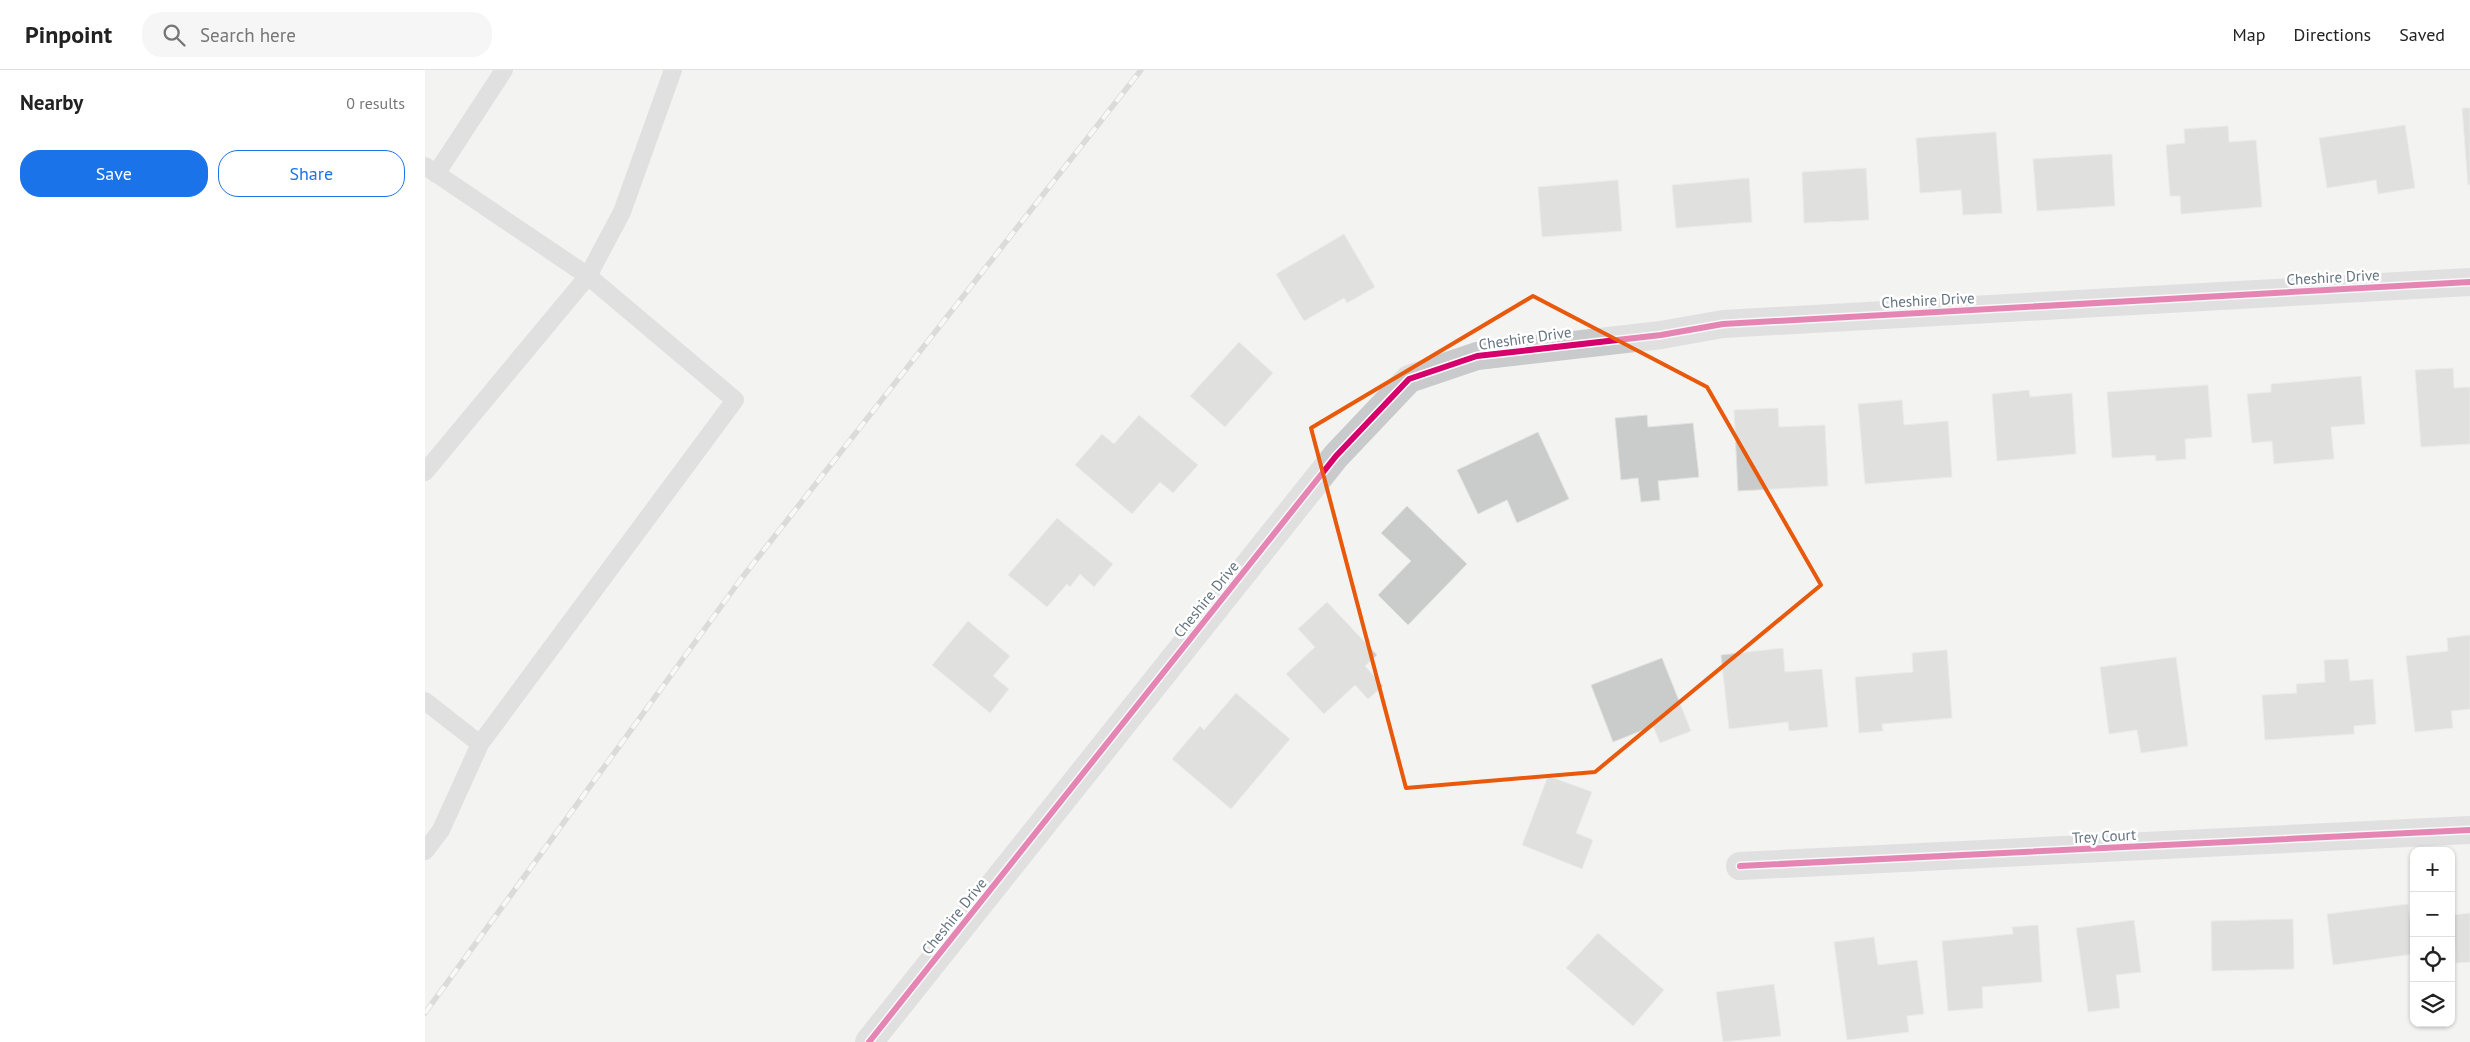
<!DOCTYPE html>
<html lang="en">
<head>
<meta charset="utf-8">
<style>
  :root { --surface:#fff; --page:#f6f6f6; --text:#222; --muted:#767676; --line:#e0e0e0; --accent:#1a73e8 }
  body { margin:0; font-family:"PT Sans",sans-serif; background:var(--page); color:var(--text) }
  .controls { position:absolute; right:15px; bottom:15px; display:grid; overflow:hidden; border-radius:10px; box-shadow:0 1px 4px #0004 }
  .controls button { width:45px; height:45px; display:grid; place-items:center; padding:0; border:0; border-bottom:1px solid var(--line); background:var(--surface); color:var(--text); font:25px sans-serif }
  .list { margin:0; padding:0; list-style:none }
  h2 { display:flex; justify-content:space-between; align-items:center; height:65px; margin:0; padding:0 20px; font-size:21px }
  h2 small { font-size:16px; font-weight:400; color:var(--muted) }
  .actions { display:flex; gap:10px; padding:15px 20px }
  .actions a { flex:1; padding:11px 0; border:1px solid var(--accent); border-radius:20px; text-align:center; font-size:18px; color:var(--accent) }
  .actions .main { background:var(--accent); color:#fff }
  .icon { flex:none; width:28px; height:28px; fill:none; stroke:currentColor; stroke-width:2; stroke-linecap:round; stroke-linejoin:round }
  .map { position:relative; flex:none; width:2045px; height:972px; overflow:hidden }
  header { display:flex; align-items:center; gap:30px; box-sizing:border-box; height:70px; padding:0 25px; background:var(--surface); border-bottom:1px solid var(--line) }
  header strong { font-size:24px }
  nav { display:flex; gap:28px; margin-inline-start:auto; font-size:18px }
  .search { width:350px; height:45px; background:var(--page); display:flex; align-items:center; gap:12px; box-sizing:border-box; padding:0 18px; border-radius:20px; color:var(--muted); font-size:19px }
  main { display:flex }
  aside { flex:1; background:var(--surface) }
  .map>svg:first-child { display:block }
  .building { fill:#cacbcb; stroke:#e2e2e1 }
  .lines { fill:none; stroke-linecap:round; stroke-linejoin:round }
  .lane { stroke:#c8cacb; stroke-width:18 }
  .street { stroke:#c8cacb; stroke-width:28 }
  .rail-casing { stroke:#bebfc0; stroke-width:5.5 }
  .rail { stroke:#fff; stroke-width:4; stroke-dasharray:11; stroke-linecap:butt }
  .cycleway-casing { stroke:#fff; stroke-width:9 }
  .cycleway { stroke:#d6006c; stroke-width:6 }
  .marked { fill:none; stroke:#e8590c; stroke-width:4; stroke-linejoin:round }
  .labels { text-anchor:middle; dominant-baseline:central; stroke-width:5; stroke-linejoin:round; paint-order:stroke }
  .street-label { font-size:15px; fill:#65747f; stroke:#fff }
</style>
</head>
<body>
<header>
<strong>Pinpoint</strong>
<div class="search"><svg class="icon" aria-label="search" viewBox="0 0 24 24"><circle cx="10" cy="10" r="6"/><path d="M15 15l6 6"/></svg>Search here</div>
<nav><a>Map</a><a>Directions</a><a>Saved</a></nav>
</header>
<main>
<aside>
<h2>Nearby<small>0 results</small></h2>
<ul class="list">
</ul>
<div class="actions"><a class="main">Save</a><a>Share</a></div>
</aside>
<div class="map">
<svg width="2045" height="972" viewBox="0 0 2045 972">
  <rect width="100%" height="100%" fill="#f3f3f1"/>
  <path class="building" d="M2037,38H2045V115H2043Z
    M1980,55L1990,118L1953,124L1951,110L1902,118L1894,68Z
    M1803,56L1804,72L1831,70L1837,137L1756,144L1755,126H1745L1741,75L1760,73L1759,59Z
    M1571,62L1577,143L1538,145L1536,120L1495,123L1491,68Z
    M1687,84L1690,136L1612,141L1608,89Z
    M1441,98L1444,150L1379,153L1377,102Z
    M1324,108L1327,152L1251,158L1247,115Z
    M1193,110L1197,161L1117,167L1113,117Z
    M919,164L950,217L922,233L919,228L879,251L851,204Z
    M814,272L848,303L800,357L765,326Z
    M2028,298L2029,318L2045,317V374L1996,377L1990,300Z
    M1936,306L1940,354L1906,357L1909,389L1849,394L1847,371L1827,373L1822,324L1846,322V314Z
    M1783,315L1787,367L1760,369L1761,389L1731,391L1730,385L1687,388L1682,322Z
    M1604,320L1605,327L1647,323L1651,384L1572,391L1567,324Z
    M1477,330L1479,355L1523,351L1527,407L1440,414L1433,334Z
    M1353,338L1354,357L1400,355L1403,416L1313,421L1309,340Z
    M714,345L773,395L748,423L735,412L707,444L650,395L677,364L689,374Z
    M1222,345L1223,357L1268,353L1274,407L1233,411L1235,430L1216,432L1213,408L1196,410L1190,348Z
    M1113,362L1144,429L1092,453L1082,430L1053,444L1032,400Z
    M982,436L1042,494L983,555L953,525L986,491L956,463Z
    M632,448L688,494L669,517L655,504L645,517L642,514L622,537L583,505Z
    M902,532L952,585L940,596L958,616L943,629L930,615L899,644L861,604L890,577L873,559Z
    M543,551L585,586L568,606L584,619L565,643L507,595Z
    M2045,565V639L2026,641L2028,658L1990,662L1981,586L2023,581L2022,568Z
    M1358,578L1360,602L1397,599L1403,657L1364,661L1363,652L1304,659L1296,585Z
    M1522,580L1527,648L1457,654L1458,661L1434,663L1430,607L1488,602L1487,583Z
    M1751,587L1763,676L1716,683L1712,660L1684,664L1675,597Z
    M1237,588L1266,661L1235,673L1228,656L1188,672L1166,615Z
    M1923,589L1925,611L1948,609L1951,654L1929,656V664L1840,670L1837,625L1872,623L1871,614L1900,612L1899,590Z
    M811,623L865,669L806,739L747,689L775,656L779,660Z
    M1123,706L1167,722L1151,763L1168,770L1157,799L1097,775Z
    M1983,834L1989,884L1908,895L1902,844Z
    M2045,843V892L2031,893L2028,845Z
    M1868,849L1869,899L1787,901L1786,851Z
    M1709,850L1716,902L1691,905L1695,938L1663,942L1651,858Z
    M1613,855L1617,912L1557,917L1558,938L1523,941L1517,871L1588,864L1587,857Z
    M1173,863L1239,920L1208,956L1141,898Z
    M1449,867L1453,895L1492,890L1499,944L1482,946L1484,962L1422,970L1409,872Z
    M1349,914L1356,966L1298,972L1291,922Z"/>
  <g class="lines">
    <path class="lane" d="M0,96L163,206L197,142L248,0
      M11,104L79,0
      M0,402L163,206L310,330L55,674L0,631
      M0,781L16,760L55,674"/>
    <path class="street" d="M1315,796L2045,760
      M444,972L911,386L984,309L1052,286L1236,265L1298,254L2045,212"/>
    <g class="rail-casing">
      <path id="rail" d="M0,943L316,509L716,0"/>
    </g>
    <use href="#rail" class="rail"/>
    <g class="cycleway-casing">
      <path id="cycleway" d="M1315,796L2045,760
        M444,972L911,386L984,309L1052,286L1236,265L1298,254L2045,212"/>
    </g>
    <use href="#cycleway" class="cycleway"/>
  </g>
  <path d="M0 0H2045V972H0ZM1108,226L1282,317L1396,515L1170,702L981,718L886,358Z" fill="#f3f3f1" fill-opacity=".55" fill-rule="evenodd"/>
  <path class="marked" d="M1108,226L1282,317L1396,515L1170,702L981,718L886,358Z"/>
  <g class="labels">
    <g class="street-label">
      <text transform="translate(1908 207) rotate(-3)">Cheshire Drive</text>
      <text transform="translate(1503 230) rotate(-3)">Cheshire Drive</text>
      <text transform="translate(1100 268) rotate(-8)">Cheshire Drive</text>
      <text transform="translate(781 529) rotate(-51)">Cheshire Drive</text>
      <text transform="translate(1679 766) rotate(-3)">Trey Court</text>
      <text transform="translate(529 846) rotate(-51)">Cheshire Drive</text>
    </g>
  </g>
</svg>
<div class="controls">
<button>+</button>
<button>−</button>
<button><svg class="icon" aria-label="locate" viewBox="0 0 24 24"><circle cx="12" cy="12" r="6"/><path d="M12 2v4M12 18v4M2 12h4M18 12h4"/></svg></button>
<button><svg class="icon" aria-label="layers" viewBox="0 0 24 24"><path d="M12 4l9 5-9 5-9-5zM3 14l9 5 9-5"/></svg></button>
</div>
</div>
</main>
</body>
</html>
